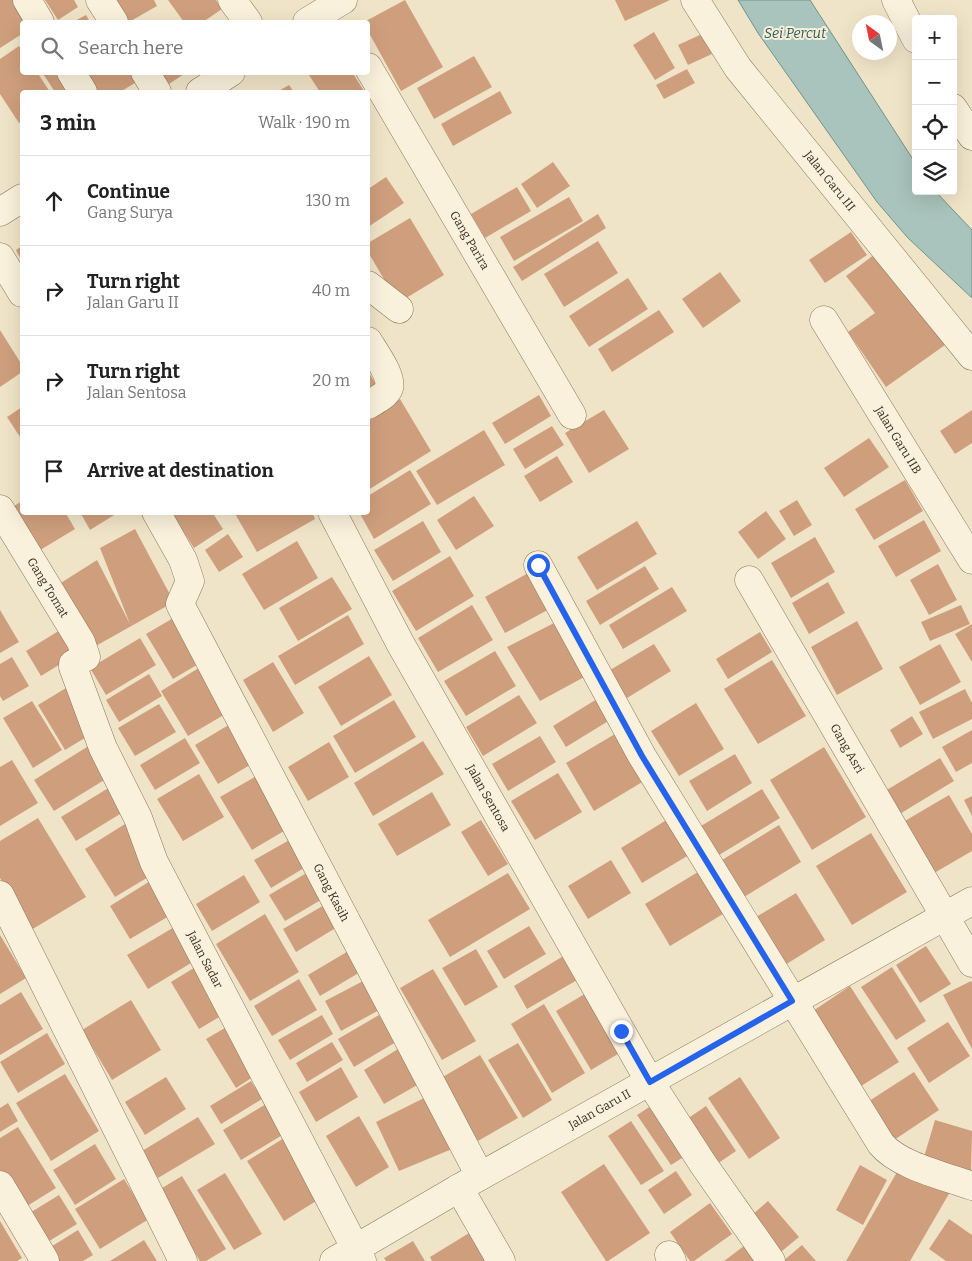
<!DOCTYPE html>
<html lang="en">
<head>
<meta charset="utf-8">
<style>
  :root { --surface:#fff; --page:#f2f2f2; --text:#222; --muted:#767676; --line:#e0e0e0 }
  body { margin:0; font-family:Bitter,serif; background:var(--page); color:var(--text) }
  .controls { position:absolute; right:15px; top:15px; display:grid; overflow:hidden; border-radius:5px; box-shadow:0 5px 20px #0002 }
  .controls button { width:45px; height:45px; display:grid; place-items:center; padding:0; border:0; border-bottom:1px solid var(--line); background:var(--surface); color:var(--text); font:25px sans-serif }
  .compass { position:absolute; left:852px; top:15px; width:45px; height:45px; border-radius:50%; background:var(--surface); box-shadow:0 5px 20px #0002; rotate:327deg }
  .stop { position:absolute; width:15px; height:15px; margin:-11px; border:4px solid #2563eb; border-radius:50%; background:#fff }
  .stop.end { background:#2563eb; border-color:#fff; box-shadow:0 1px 5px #0008 }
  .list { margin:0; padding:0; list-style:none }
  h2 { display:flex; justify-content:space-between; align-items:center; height:65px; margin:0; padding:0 20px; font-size:21px }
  h2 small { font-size:16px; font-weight:400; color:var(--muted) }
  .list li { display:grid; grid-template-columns:32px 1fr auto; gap:15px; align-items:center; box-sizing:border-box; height:90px; padding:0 20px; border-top:1px solid var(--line) }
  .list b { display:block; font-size:19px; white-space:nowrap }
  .list p { margin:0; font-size:16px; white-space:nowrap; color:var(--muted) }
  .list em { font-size:16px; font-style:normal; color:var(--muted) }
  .icon { flex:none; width:28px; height:28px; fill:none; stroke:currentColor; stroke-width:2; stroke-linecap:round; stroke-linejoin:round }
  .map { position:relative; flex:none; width:972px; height:1261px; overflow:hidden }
  .search { position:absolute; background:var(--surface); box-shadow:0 5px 20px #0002; left:20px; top:20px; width:350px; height:55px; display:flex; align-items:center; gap:12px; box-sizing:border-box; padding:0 18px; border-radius:5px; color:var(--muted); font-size:19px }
  .panel { position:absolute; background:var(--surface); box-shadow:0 5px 20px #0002; left:20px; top:90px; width:350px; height:425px; border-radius:5px }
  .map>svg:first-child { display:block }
  .water { fill:#a9c4bc; stroke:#6f938a }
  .building { fill:#cf9f7d }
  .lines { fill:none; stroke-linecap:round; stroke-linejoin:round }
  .minor-casing { stroke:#8d765c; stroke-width:29 }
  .minor { stroke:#faf1dc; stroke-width:28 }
  .route { stroke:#2563eb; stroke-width:6 }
  .labels { text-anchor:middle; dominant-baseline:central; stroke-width:4; stroke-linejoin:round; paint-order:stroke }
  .street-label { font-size:12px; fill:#3d2e20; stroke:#f7eed8 }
  .water-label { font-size:14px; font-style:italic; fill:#2f5d5a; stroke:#f7eed8 }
</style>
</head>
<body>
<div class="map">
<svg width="972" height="1261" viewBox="0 0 972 1261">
  <rect width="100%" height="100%" fill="#f0e4c8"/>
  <path class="water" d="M738,0H810L916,164V191H935L972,230V298L908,238L877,202L758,33Z"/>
  <path class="building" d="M0,0H16L30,22H22V34L0,48Z
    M45,0H74L78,7L58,20Z
    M109,0H154L157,6L129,22H122Z
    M168,0H216L222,9L203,22H184Z
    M405,0L443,67L401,91L368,31V22H364Z
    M615,0H670L625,21Z
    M86,15L90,22H73Z
    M654,32L675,68L655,80L633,45Z
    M702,34L712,54L688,65L678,45Z
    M19,46L22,51V72H37L50,92H22V121L19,123L0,94V59Z
    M474,56L492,87L434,119L417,88Z
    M687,69L695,83L664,99L656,85Z
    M42,72H64L76,92H55Z
    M80,72H133L138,81L120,92H93Z
    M161,72H187L169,84Z
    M307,72H352L364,91L320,92Z
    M289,85L294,92H277Z
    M500,91L512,113L453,146L441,124Z
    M553,162L570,186L537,208L521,184Z
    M386,177L404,203L368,227V189Z
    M517,187L531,211L485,238L471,214Z
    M569,197L583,221L514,261L500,237Z
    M598,214L606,228L522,281L513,267Z
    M410,218L444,275L398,303L368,252V243Z
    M851,232L867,255L825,283L809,260Z
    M598,241L618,273L564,307L544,274Z
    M22,246V262L16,250Z
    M875,254L945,345L886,387L848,332L875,313L846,276Z
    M720,272L741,301L703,328L682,299Z
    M628,278L648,309L589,347L569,316Z
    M659,310L674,332L612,372L598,349Z
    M0,330L22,365V372L0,387Z
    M368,371L381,393L368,401Z
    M539,395L551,416L505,444L492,423Z
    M400,399L431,451L368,490V419Z
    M22,407V440L7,417Z
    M604,410L629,449L589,473L565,433Z
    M972,410V443L955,454L940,431Z
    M552,426L564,445L525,469L513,449Z
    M484,430L505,465L437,505L416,471Z
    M869,438L889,467L844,497L824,468Z
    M557,456L573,482L540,502L524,476Z
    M410,470L431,504L374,539L359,512H368V496Z
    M905,480L923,511L874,540L855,509Z
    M474,496L494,526L456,550L437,520Z
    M797,500L812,525L794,536L779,511Z
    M22,501V512H65L75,529L37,552L11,508Z
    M766,511L786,539L758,559L738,532Z
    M80,512H119L90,530Z
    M171,512H212L223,529L194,548Z
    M234,512H312L315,519L257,552Z
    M924,520L941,551L896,577L878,546Z
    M423,521L441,552L393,581L374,550Z
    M637,521L657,554L597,590L577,557Z
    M135,529L174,602L94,647L56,586L97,560L130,624L100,548Z
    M228,534L243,557L219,572L205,550Z
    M815,537L835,572L791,598L771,563Z
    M297,541L318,578L264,610L242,574Z
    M450,556L474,596L416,631L392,591Z
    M938,564L957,600L929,615L910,580Z
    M645,566L659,589L600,625L586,601Z
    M530,572L553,607L505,633L485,597Z
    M332,577L352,609L298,641L279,608Z
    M828,582L845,613L809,634L792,603Z
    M672,587L687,611L623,649L609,625Z
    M472,605L493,640L438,672L418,638Z
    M961,605L970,624L930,641L921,622Z
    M0,610L19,642L0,653Z
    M180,614L207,659L173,679L146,634Z
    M348,615L364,644L295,685L278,656Z
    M857,621L883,669L837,695L811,647Z
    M556,622L588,675L540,701L507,647Z
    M972,624V662L955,634Z
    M65,627L80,652L41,676L26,651Z
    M760,632L772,652L728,679L716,659Z
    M140,638L156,665L106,695L90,668Z
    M654,644L671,671L627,698L610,670Z
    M940,644L961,682L920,705L899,667Z
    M495,651L516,686L466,716L444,681Z
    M369,656L392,695L341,726L318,687Z
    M12,657L29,686L3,701L0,696V664Z
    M772,660L806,716L758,744L724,689Z
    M273,662L304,713L273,732L243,680Z
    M207,663L234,709L188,736L161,691Z
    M149,674L162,696L119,722L106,700Z
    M66,688L93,733L65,750L38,705Z
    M965,689L972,703V719L933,739L919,712Z
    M519,695L537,723L483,756L466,727Z
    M597,699L610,720L566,747L553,726Z
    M394,700L416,737L355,773L333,736Z
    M32,701L62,750L33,768L3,718Z
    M696,703L724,749L679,776L651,731Z
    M159,704L176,732L135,756L118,728Z
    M912,716L923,734L900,748L890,730Z
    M237,720L260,759L218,784L195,745Z
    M972,730V763L956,772L942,747Z
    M615,734L644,781L594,811L566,763Z
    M540,736L556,762L508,791L492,764Z
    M185,738L200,763L155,790L140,765Z
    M423,741L444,774L373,816L354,783Z
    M95,742L114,774L54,811L34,780Z
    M329,742L349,777L308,801L288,767Z
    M824,747L866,817L812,850L770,780Z
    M735,754L752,783L707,811L689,781Z
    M940,758L954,781L898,815L885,791Z
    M12,760L38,803L0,826V767Z
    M558,773L582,812L535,840L511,801Z
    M199,774L224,817L183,841L157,799Z
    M258,775L289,828L252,850L220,797Z
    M110,787L125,811L76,841L61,817Z
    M762,789L780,818L719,855L701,826Z
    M432,792L451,825L397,856L378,824Z
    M949,795L972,834V851L929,876L898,825Z
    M972,796V816L964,800Z
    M673,816L694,852L642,883L621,848Z
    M38,818L86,897L31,930L0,878V841Z
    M481,820L508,864L488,876L461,832Z
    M125,824L155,873L115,897L85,849Z
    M779,825L801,862L744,897L722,860Z
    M871,833L907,892L852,925L816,866Z
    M293,838L309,865L271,888L254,860Z
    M611,860L631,893L588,919L568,886Z
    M310,871L326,897L285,921L269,895Z
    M698,872L723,914L670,946L645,904Z
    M508,873L530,909L450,957L428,920Z
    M244,875L260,902L212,931L196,904Z
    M155,878L176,912L130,939L110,906Z
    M796,893L825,940L785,965L756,917Z
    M326,904L339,926L296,952L283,929Z
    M265,914L299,972L250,1001L216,944Z
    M176,926L196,960L148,989L127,955Z
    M529,926L546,954L504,979L487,951Z
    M0,935L26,978L0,994Z
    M926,946L951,984L920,1003L896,965Z
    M355,947L367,968L320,996L308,975Z
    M476,949L498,987L465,1006L442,968Z
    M565,955L579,979L527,1009L514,986Z
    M197,966L226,1013L199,1029L171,982Z
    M892,967L926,1021L896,1040L861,987Z
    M433,969L476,1041L442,1060L400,988Z
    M299,979L317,1010L272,1036L254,1006Z
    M365,980L381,1009L341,1031L325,1001Z
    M971,981L972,983V1049L943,995Z
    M850,986L899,1062L858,1088L810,1013Z
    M21,992L43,1029L0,1055V1005Z
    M588,992L623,1051L591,1070L556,1011Z
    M131,1000L161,1050L112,1080L82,1030Z
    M544,1004L585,1073L552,1093L511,1024Z
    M322,1015L333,1034L290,1060L278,1040Z
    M379,1015L396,1042L354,1067L338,1039Z
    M948,1022L970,1056L929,1083L907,1048Z
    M230,1025L259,1073L236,1088L206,1039Z
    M47,1033L65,1064L18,1093L0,1062Z
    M332,1042L343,1060L307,1082L296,1063Z
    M518,1043L552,1100L523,1118L488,1060Z
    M398,1049L419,1084L384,1104L364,1070Z
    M480,1055L518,1118L478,1141L441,1078Z
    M341,1067L358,1097L316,1122L299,1092Z
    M914,1072L939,1110L891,1142L866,1103Z
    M65,1074L99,1131L51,1161L16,1103Z
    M166,1077L186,1109L145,1135L125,1102Z
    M740,1077L780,1138L749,1159L708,1098Z
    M251,1081L262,1099L221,1124L210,1106Z
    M426,1097L452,1149L399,1171L376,1122Z
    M271,1101L289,1131L241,1160L223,1130Z
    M657,1102L690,1153L671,1165L637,1115Z
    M8,1103L18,1121L0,1132V1108Z
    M706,1106L736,1151L717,1164L687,1119Z
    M359,1116L389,1167L356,1187L326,1136Z
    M198,1117L215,1144L158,1178L142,1151Z
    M935,1120L972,1131L971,1172L924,1157Z
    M631,1121L664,1171L641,1185L608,1136Z
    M18,1127L56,1188L24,1208L0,1170V1138Z
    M284,1138L321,1198L284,1221L247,1161Z
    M95,1144L116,1179L75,1205L53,1170Z
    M604,1164L650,1233L608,1261H606L561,1192Z
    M860,1165L887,1180L863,1225L836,1210Z
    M901,1165L950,1192L910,1261H846Z
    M676,1171L692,1195L664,1214L648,1190Z
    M225,1173L262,1234L234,1250L197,1190Z
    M182,1176L226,1249L206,1261H200L157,1191Z
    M124,1179L149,1219L100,1249L75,1209Z
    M59,1195L77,1224L46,1243L28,1214Z
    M768,1201L799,1237L776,1256L745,1221Z
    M710,1203L732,1234L694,1261H690L670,1232Z
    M949,1219L972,1235V1261H946L929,1249Z
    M0,1221L22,1258L17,1261H0Z
    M78,1230L93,1255L83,1261H57L49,1248Z
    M474,1230L492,1261H432L430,1257Z
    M144,1240L157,1261H110Z
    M413,1241L425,1261H386L384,1258Z
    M802,1245L816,1261H783Z
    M744,1246L755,1261H724Z"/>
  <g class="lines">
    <g class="minor-casing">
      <g id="minor">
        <path d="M27,0L40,22"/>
        <path d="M100,0L114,22"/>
        <path d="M232,0L248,22"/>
        <path id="s1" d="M695,0L738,68L972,356"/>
        <path d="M896,0L916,39"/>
        <path d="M307,22L343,0"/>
        <path id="s2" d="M368,67L572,415"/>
        <path d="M71,72L83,92"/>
        <path d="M145,72L157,92"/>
        <path d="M200,92L231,72"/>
        <path d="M953,108L972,136"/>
        <path d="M0,212L22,198"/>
        <path d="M0,257L22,293"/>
        <path d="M368,285L399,309"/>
        <path id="s3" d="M824,320L972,560"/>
        <path d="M368,341C374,351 393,377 389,388C386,396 374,401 368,405"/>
        <path id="s4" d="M0,509L81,642L86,657L73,664V667L103,748L138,818L154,862L362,1261"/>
        <path id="s5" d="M156,512L183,560L190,581L180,604L182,608L480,1176"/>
        <path id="s6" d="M332,512L400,643L650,1082L703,1164L771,1261"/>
        <path d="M538,565L642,756L881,1144C899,1166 945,1176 972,1186"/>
        <path id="s7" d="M749,580L972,963"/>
        <path d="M0,895L183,1261"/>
        <path d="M0,1185L45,1261"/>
        <path d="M459,1188L501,1261"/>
        <path d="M669,1255L672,1261"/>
        <path id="s8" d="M334,1261L459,1188L972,901"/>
      </g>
    </g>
    <use href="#minor" class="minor"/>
  </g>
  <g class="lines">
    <path class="route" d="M538,565L642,756L792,1001L650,1082L621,1031"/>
  </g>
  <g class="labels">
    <g class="street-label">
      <text stroke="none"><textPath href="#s1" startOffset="226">Jalan Garu III</textPath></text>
      <text stroke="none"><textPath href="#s2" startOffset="201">Gang Parira</textPath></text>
      <text stroke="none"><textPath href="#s3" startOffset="141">Jalan Garu IIB</textPath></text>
      <text stroke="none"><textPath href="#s4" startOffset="92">Gang Tomat</textPath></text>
      <text stroke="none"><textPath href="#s7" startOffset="195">Gang Asri</textPath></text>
      <text stroke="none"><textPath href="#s6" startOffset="326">Jalan Sentosa</textPath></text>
      <text stroke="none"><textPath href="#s5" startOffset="428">Gang Kasih</textPath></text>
      <text stroke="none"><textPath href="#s4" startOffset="511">Jalan Sadar</textPath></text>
      <text stroke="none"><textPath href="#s8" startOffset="306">Jalan Garu II</textPath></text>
    </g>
    <g class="water-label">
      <text x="795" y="33">Sei Percut</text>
    </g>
  </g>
</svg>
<div class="controls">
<button>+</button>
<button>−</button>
<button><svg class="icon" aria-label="locate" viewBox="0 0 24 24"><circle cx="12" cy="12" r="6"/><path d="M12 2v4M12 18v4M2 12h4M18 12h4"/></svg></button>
<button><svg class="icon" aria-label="layers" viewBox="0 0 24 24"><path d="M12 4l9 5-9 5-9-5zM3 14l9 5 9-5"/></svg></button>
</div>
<svg class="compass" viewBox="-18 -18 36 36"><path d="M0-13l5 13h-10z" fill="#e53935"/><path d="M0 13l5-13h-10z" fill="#767676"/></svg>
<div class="stop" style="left:538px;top:565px"></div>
<div class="stop end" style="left:621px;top:1031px"></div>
<div class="search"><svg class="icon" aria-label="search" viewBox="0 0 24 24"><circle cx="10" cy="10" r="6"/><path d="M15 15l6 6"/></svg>Search here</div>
<section class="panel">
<h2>3 min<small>Walk · 190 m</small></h2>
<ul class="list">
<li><svg class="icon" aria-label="ahead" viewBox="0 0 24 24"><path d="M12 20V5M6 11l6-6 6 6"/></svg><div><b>Continue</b><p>Gang Surya</p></div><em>130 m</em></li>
<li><svg class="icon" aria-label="right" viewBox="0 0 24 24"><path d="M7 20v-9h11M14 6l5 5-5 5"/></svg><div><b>Turn right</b><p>Jalan Garu II</p></div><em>40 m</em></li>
<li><svg class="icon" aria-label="right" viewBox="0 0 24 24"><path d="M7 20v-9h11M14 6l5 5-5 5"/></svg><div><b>Turn right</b><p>Jalan Sentosa</p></div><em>20 m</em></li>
<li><svg class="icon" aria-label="arrive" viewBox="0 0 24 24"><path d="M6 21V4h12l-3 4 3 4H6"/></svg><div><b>Arrive at destination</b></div></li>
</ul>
</section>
</div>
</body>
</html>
